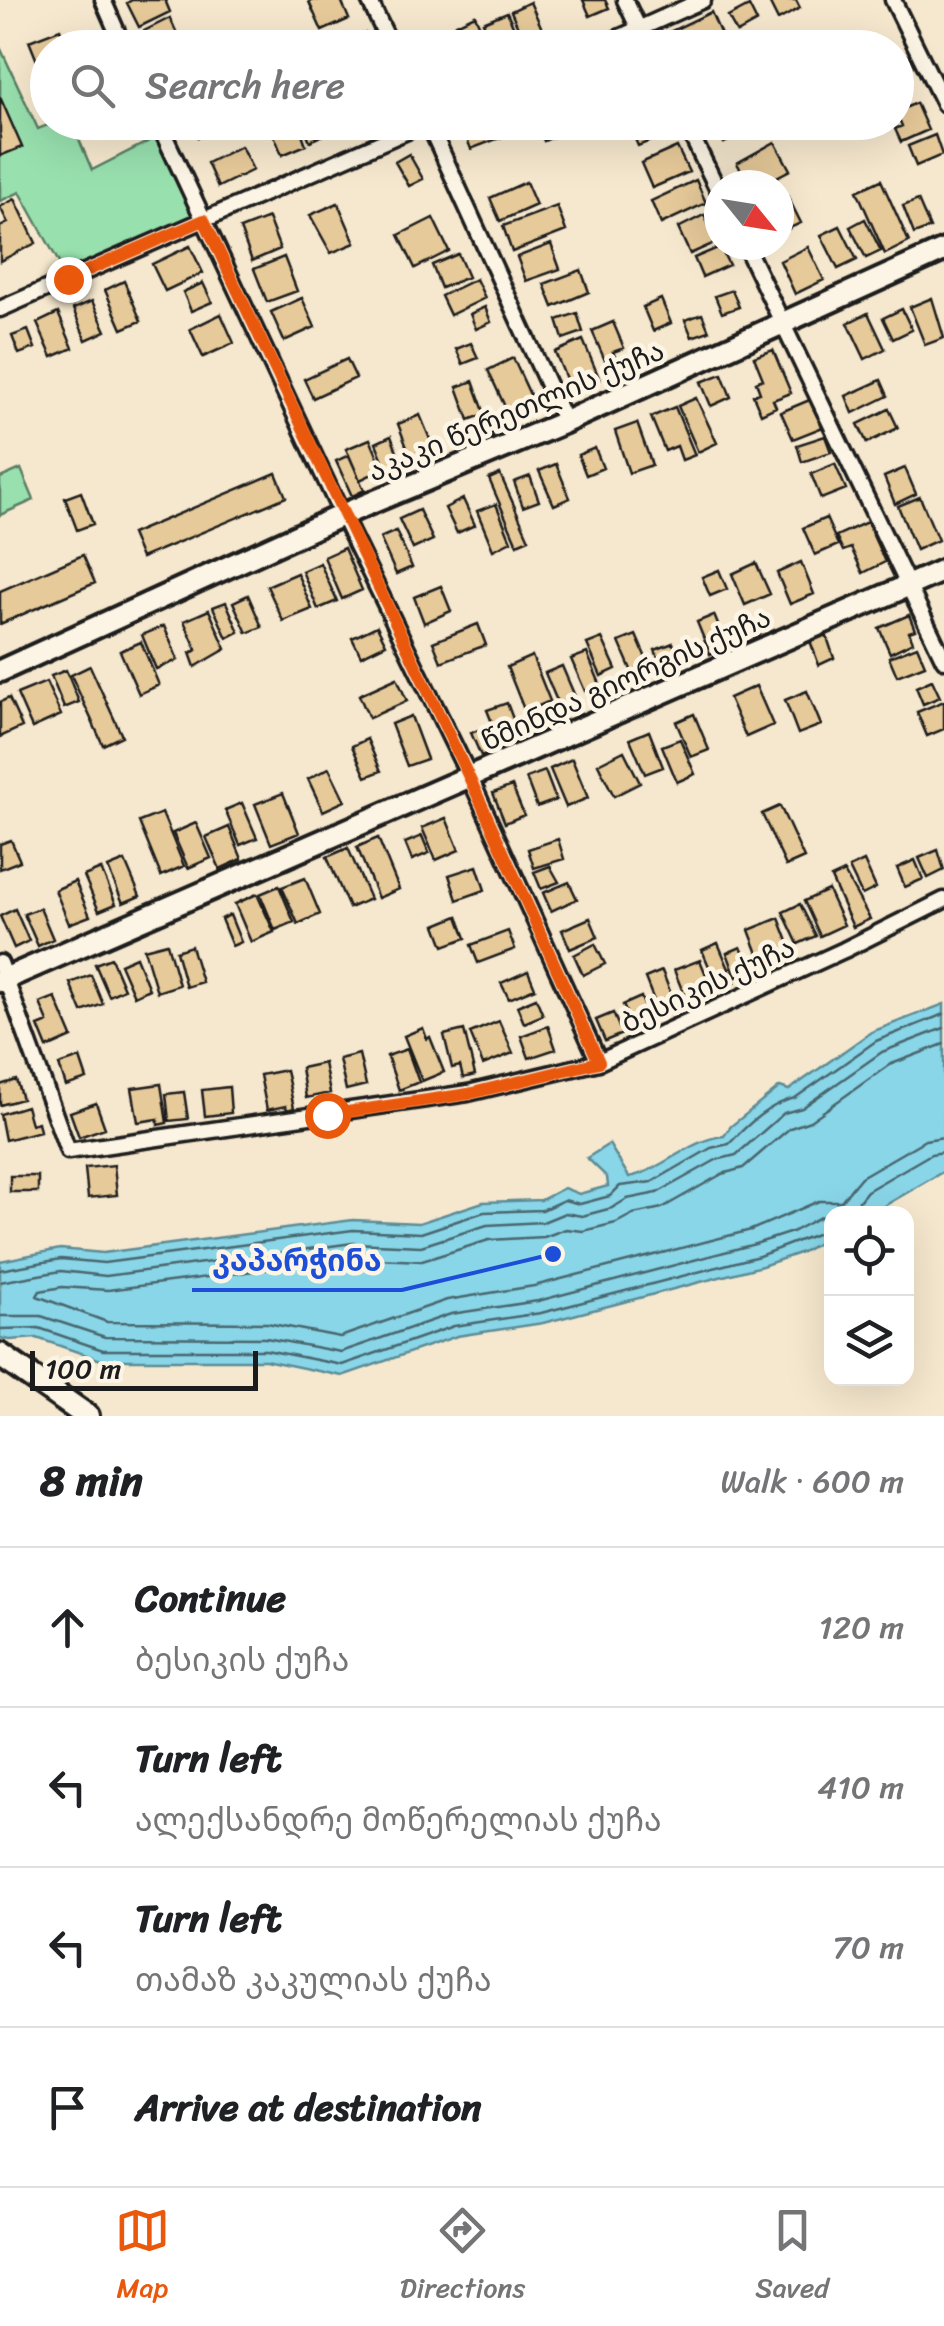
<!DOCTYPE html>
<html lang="en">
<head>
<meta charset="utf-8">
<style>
  :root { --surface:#fff; --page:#f2f2f2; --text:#202124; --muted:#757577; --line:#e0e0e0; --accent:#ea580c }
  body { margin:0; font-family:Sriracha,"Noto Sans Georgian",sans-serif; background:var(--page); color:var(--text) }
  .controls { position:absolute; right:30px; bottom:30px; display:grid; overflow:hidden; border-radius:20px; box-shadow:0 10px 40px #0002 }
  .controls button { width:90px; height:90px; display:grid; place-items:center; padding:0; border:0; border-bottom:2px solid var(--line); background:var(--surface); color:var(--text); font:50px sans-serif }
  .compass { position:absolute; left:704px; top:170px; width:90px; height:90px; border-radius:50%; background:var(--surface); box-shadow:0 10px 40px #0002; rotate:120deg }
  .scale { position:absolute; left:30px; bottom:25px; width:228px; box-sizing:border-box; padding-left:10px; border:5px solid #1c1c1c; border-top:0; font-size:28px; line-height:35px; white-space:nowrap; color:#1c1c1c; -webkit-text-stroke:8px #fcf5e5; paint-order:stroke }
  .stop { position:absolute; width:30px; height:30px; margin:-22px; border:8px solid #ea580c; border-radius:50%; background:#fff }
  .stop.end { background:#ea580c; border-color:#fff; box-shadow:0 2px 10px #0008 }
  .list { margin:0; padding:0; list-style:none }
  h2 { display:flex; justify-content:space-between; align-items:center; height:130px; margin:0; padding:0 40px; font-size:42px }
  h2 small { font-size:32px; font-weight:400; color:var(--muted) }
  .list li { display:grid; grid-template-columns:65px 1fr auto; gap:30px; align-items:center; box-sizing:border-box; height:160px; padding:0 40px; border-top:2px solid var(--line) }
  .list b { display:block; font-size:38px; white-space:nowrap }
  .list p { margin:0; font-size:32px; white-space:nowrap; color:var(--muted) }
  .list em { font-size:32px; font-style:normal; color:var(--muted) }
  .icon { flex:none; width:55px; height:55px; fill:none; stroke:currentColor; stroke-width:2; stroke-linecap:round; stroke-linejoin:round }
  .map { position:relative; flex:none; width:944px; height:1416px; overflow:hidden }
  .search { position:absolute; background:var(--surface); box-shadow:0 10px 40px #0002; left:30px; right:30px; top:30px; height:110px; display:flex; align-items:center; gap:25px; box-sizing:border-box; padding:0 35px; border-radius:55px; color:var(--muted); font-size:38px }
  .sheet { height:770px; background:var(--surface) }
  nav { display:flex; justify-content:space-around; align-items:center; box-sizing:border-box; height:140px; border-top:2px solid var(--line); background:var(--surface); font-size:28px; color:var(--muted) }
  nav a { display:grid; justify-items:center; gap:5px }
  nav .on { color:var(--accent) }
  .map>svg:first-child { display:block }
  .green { fill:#98e0ae; stroke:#5a7e65; stroke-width:2.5 }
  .water { fill:#89d6e8; stroke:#5d8c96; stroke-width:2.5 }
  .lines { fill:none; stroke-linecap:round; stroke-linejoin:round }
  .shore { stroke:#48666e; stroke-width:2.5 }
  .building { fill:#e7ca9a; stroke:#1c1c1c; stroke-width:2.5 }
  .minor-casing { stroke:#1c1c1c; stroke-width:21 }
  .secondary-casing { stroke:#1c1c1c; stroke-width:28 }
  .trunk-casing { stroke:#1c1c1c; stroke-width:30 }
  .minor { stroke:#fcf5e5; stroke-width:14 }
  .secondary { stroke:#fcf5e5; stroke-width:20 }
  .trunk { stroke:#fcf5e5; stroke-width:22 }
  .route { stroke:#ea580c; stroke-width:12 }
  .labels { text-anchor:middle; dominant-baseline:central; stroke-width:9; stroke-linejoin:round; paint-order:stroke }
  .street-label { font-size:28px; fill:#1c1c1c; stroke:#fcf5e5 }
  .leader { fill:none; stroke:#1d4ed8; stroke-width:4 }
  .callout-dot { fill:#1d4ed8; stroke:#fcf5e5; stroke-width:4 }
  .callout-label { font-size:30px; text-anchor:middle; font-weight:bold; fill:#1d4ed8; stroke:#fcf5e5; stroke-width:9; stroke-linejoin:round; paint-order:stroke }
</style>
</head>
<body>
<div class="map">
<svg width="944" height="1416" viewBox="0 0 944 1416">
  <rect width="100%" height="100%" fill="#f6e8ce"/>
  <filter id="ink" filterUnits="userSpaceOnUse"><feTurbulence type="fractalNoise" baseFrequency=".01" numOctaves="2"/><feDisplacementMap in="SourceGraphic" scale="20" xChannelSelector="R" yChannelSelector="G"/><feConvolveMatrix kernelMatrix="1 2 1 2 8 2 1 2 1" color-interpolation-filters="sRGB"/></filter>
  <g filter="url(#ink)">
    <path class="green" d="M0,47L38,129L53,123H72L92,170L163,134L204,220L68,279L20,192L0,201Z
      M21,469L34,500L0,515V478Z"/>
    <path class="water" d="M944,1004V1171L872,1213L832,1214L831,1236L802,1252L762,1266L543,1323L457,1336L342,1376L265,1360H101L37,1338L10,1340L0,1338V1261L60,1249L103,1253L353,1220L419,1223L483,1202L541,1200L564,1188L579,1194L608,1186L607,1177L587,1158L609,1144L629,1177C663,1170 690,1139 724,1136L731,1126L780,1087L789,1090L871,1032Z"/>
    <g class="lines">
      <path class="shore" d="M944,1044L889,1065L810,1121L790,1128L743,1168L722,1174L662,1208L633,1214L616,1223L583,1231L566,1229L544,1237L489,1240L422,1261L354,1258L108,1290L62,1287L40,1291L37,1296L107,1322L267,1323L340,1337L447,1300L534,1286L751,1230L819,1201H841L861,1177L925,1140L944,1137
        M857,1214L859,1201L867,1191L931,1154L944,1152
        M0,1270L61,1259L104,1263L353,1230L421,1233L484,1212L542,1210L564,1200L580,1204L610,1196L620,1186L652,1182L711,1148L729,1144C748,1124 769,1104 795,1098L876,1041L944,1014
        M0,1282L61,1271L106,1276L353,1243L421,1246L487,1225L543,1222L565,1213L582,1216L612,1208L627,1199L657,1193L716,1160L736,1155L784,1113L802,1108L882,1052L944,1028
        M0,1316H41L105,1337L266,1338L341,1352L451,1314L538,1301L755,1244L792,1232L820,1217L832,1215
        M0,1329L39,1328L103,1350H266L342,1365L454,1326L541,1313L759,1256L832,1228"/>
    </g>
    <path class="building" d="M132,0H165L170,12L139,27L127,3Z
      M314,0H341L349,19L322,31L309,2Z
      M583,0H605L609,8L590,16Z
      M768,0H796L800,8L778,20Z
      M530,2L547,40L527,48L511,11Z
      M749,6L757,22L737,33L728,17Z
      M507,12L523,48H494L483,22Z
      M711,12L721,35L695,48H669L663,35Z
      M475,15L489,48H467L456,24Z
      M170,18L183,47L151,48L144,31Z
      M60,29L67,48H48V88L29,41Z
      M365,33L370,48H334L333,44Z
      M0,97L22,147L0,156Z
      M916,103L928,130L901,142L895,129L902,126L896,112Z
      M191,122H219L221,126L198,137Z
      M285,122H298L306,145L282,155L271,128Z
      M302,122H336L338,128L310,141Z
      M473,122H497L502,137L471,149L462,127Z
      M536,122H563L566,131L544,141Z
      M634,122H657L663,136L638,146L629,125Z
      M718,122H745L749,131L724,143L715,124Z
      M935,135L942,155L916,166L908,146Z
      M775,142L790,170L761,185H749L737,163Z
      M241,146L253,170L218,187L207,163Z
      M677,147L689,172L652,188L641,163Z
      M409,154L423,179L409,186L395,162Z
      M696,180L706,203L661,224L651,201Z
      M881,180L909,242L885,254L857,191Z
      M526,182L536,205L500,221L490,198Z
      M788,197L801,223L779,233V201Z
      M15,199L36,243L0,261V227L8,223L0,207Z
      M918,200L930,228L914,234L903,206Z
      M338,203L355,243L331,253L310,215Z
      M557,206L566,231L512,252L503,226Z
      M704,215L717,242L690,254L678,228Z
      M268,218L280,249L252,261L240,229Z
      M433,218L449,251L415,268L399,235Z
      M865,219L881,251L866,258L850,227Z
      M840,226L857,260L838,269L821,235Z
      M551,244L560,269L526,281L517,257Z
      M190,246L203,273L165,291L152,264Z
      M720,247L729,265L702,277L694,258Z
      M808,247L824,280L795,294L780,261Z
      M458,254L468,277L441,288L432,265Z
      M284,257L297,291L267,302L254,269Z
      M581,270L589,292L553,307L544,284Z
      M476,279L485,298L450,315L441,296Z
      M124,281L141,321L122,329L105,290Z
      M203,283L212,302L191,311L183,292Z
      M732,290L739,307L722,313L715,296Z
      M302,298L315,327L284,341L271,312Z
      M932,298L944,338L925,345L910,307Z
      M661,299L671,323L653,331L643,307Z
      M92,301L106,331L86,340L73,309Z
      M485,307L491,322L476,329L470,314Z
      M902,309L912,330L893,339L883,318Z
      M58,313L73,348L52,357L37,323Z
      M577,313L583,332L563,339L557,320Z
      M868,313L885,349L865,359L848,323Z
      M221,314L234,343L203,357L190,329Z
      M702,314L709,331L692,337L685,320Z
      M613,322L624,348L613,352L620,368L610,372L592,331Z
      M28,330L35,348L19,354L12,336Z
      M583,340L600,380L571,391L555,352Z
      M471,343L478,358L463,364L456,349Z
      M773,350L791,393L773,400L776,407L761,414L753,395L760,393L756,382L763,379L754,357Z
      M513,358L532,399L507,411L488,370Z
      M347,359L356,378L313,398L304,379Z
      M722,374L731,397L711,406L701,382Z
      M881,380L888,396L853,413L846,396Z
      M473,381L485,414L469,420L457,387Z
      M696,398L717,443L698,452L678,406Z
      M812,399L823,427L793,439L781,412Z
      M675,407L695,455L682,460L677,446L665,451L651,417Z
      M889,409L898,428L867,443L858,424Z
      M420,415L434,449L411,458L398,424Z
      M487,421L493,436L478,442L472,427Z
      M637,423L652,465L629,473L615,431Z
      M391,436L401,462L386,468L376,443Z
      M825,436L831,452L802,462L797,445Z
      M370,439L383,469L360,480L346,449Z
      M595,448L603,468L586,475L578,455Z
      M349,455L364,490L352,496L336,461Z
      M556,464L570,498L554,505L539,471Z
      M835,464L846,489L821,499L811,474Z
      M905,468L916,494L895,504L884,477Z
      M276,473L286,497L141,558L131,534Z
      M500,474L529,539L517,544L489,479Z
      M530,476L539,501L523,507L514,482Z
      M81,492L93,524L77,530L65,498Z
      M920,497L938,540L916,550L898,506Z
      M463,499L475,525L457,533L445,508Z
      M496,504L511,541L493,550L477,511Z
      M419,510L433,540L413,549L399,519Z
      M826,518L838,545L815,555L803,528Z
      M867,522L885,562L863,573L851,548L843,551L836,536Z
      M396,531L412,567L396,574L380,538Z
      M344,548L362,590L342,599L324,557Z
      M83,555L95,583L0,624V591Z
      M801,562L814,594L790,604L777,573Z
      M320,563L337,601L318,609L302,571Z
      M756,563L770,594L745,605L732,574Z
      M719,570L727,589L710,596L702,577Z
      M297,573L312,609L283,621L267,586Z
      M441,586L451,611L424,623L414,597Z
      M248,595L262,627L247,633L233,602Z
      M226,602L239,632L227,638L213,607Z
      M209,610L226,649L195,667L190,653L197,650L184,621Z
      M714,615L727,647L710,654L697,622Z
      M909,615L915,630L909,632L913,642L890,653L879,628Z
      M478,624L486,645L441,662L433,642Z
      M164,626L178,660L156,669L142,635Z
      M377,626L386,644L361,656L352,638Z
      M826,634L834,658L819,665L810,641Z
      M636,635L649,665L632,672L619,642Z
      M602,638L616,669L601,676L587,644Z
      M141,642L159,685L139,694L120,651Z
      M673,643L680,663L663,670L655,650Z
      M917,646L925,665L897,676L889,657Z
      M587,653L600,684L585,691L571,659Z
      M532,656L550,701L525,712L507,667Z
      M90,666L122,736L103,745L71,675Z
      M562,666L577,701L560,708L545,673Z
      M66,670L79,702L64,708L51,676Z
      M397,678L407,701L369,718L359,695Z
      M932,680L940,697L923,704L916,687Z
      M46,682L61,715L32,728L17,694Z
      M756,686L773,725L746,737L729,698Z
      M807,691L821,725L798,734L785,700Z
      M9,698L22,727L0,737V702Z
      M944,701V729L927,736L917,712Z
      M507,703L516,727L497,735L487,710Z
      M694,714L709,750L691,757L676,722Z
      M411,716L427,759L407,766L391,724Z
      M488,726L498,749L481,756L471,733Z
      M649,731L663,767L645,774L630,739Z
      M367,739L381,771L366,777L352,746Z
      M680,739L695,774L677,782L662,746Z
      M624,751L640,783L614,796L598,764Z
      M572,759L588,798L566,807L550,769Z
      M329,768L345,801L323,811L308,779Z
      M545,771L556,800L537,807L526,778Z
      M512,786L524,815L505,823L493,793Z
      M283,793L299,833L271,844L255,804Z
      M242,803L257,838L240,845L225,810Z
      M780,806L804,858L786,866L762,814Z
      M162,813L184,866L161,876L139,822Z
      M446,818L459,850L436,860L422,828Z
      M196,823L211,858L188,868L173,833Z
      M229,827L242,859L220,869L206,837Z
      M422,836L429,853L412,860L405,843Z
      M378,838L399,889L378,898L357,847Z
      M558,839L564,859L534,868L528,849Z
      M11,840L20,861L0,869V844Z
      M348,848L370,899L349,908L327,857Z
      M938,850L944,870L928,878L919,858Z
      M915,860L923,879L905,887L897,868Z
      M125,861L140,896L123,903L108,868Z
      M864,861L876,888L862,895L849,868Z
      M477,866L485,890L457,900L449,875Z
      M550,866L559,882L541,889L534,872Z
      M101,869L116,904L99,911L84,876Z
      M844,872L870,919L853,927L831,878Z
      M305,878L320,914L298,924L282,887Z
      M75,881L90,916L69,924L55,890Z
      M569,882L577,899L551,911L543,893Z
      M279,886L294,922L275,930L260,894Z
      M828,890L844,925L820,936L804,901Z
      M257,894L274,932L251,942L235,904Z
      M800,904L816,936L798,944L783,912Z
      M40,908L53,939L38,946L24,914Z
      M15,909L29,941L14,948L0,916Z
      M230,915L241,942L232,946L221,919Z
      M458,916L466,938L444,946L436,925Z
      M590,918L598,937L570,949L562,930Z
      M779,918L794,957L764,969L749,930Z
      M508,931L515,949L478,963L471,945Z
      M167,943L179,985L157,992L144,949Z
      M718,943L735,983L719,990L702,950Z
      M595,944L605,964L583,975L574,955Z
      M191,946L202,982L186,987L176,951Z
      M741,947L751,971L736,977L727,953Z
      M136,957L149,989L134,996L120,964Z
      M111,958L124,989L109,996L95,964Z
      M700,960L715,997L689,1007L674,970Z
      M528,971L535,988L509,999L501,983Z
      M662,971L677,1009L660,1016L645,978Z
      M91,975L103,1004L82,1012L70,983Z
      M55,997L72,1037L47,1048L38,1026L48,1022L40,1003Z
      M641,997L651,1023L634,1031L623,1005Z
      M536,998L543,1015L524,1023L517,1006Z
      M613,1013L622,1034L605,1041L596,1020Z
      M499,1021L513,1053L483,1065L470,1033Z
      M548,1026L556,1049L529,1058L521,1036Z
      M423,1028L427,1039L430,1037L444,1072L422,1081L404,1036Z
      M464,1030L475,1075L463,1078L460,1066L452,1068L444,1035Z
      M407,1049L419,1082L399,1090L387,1056Z
      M359,1054L366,1085L346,1090L339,1059Z
      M80,1058L87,1079L66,1086L59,1065Z
      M324,1063L330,1093L306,1098L301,1068Z
      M286,1070L294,1108L287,1110L286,1106L267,1110L260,1075Z
      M16,1080L22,1099L0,1105V1085Z
      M161,1084L167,1123L158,1125V1119L138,1122L132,1088Z
      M229,1087L231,1113L205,1116L202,1090Z
      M184,1092L188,1119L169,1121L166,1094Z
      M96,1103L105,1128L79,1137L70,1112Z
      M26,1106L31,1124L38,1122L40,1131L5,1140L0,1114Z
      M114,1165L117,1195L88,1198L85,1168Z
      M10,1176H38V1192H10Z"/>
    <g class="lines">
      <g class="minor-casing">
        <path id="minor" d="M103,0L124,48
          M369,0L392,48
          M625,0L648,48
          M893,0L944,104
          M596,48L703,0
          M158,122L342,515L470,778L599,1062
          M685,122L719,192
          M745,245L944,660
          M0,309L428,122L565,422
          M0,963L68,1151L468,1093L599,1062L844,950L944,900"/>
      </g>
      <g class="secondary-casing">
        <path id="secondary" d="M0,671L342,515L565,422L944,250
          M0,981L944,570"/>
      </g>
      <g class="trunk-casing">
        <path id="trunk" d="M0,1355L87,1416"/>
      </g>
      <use href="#minor" class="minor"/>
      <use href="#secondary" class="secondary"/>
      <use href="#trunk" class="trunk"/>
    </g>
  </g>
  <g class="lines" filter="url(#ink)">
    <path class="route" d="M68,279L204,220L476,792L599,1062L468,1094L327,1115"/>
  </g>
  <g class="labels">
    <g class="street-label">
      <text transform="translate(516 411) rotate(-23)">აკაკი წერეთლის ქუჩა</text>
      <text transform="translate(626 679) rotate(-24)">წმინდა გიორგის ქუჩა</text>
      <text transform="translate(708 985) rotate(-25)">ბესიკის ქუჩა</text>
    </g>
  </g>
  <path class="leader" d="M553 1254L402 1290H192"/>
  <circle class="callout-dot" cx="553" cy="1254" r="10"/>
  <g class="callout-label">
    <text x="297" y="1271">კაპარჭინა</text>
  </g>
</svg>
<div class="controls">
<button><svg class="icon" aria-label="locate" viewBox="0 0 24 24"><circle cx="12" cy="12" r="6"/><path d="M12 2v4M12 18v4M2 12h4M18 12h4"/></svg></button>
<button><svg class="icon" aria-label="layers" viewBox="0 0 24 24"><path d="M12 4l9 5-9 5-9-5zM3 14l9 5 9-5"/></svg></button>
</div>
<svg class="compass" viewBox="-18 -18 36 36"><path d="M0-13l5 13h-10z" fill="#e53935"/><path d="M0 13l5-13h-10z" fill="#757577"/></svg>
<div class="scale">100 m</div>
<div class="stop" style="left:327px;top:1115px"></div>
<div class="stop end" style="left:68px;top:279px"></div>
<div class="search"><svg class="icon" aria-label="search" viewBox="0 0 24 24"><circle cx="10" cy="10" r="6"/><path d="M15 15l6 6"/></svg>Search here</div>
</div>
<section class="sheet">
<h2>8 min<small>Walk · 600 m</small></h2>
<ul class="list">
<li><svg class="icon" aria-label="ahead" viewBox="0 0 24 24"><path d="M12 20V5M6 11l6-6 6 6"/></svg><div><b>Continue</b><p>ბესიკის ქუჩა</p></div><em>120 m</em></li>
<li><svg class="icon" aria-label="left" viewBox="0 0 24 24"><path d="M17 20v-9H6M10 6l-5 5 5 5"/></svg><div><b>Turn left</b><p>ალექსანდრე მოწერელიას ქუჩა</p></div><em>410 m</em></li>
<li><svg class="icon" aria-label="left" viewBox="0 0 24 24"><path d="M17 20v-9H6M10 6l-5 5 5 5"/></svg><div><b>Turn left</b><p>თამაზ კაკულიას ქუჩა</p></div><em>70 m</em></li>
<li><svg class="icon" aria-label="arrive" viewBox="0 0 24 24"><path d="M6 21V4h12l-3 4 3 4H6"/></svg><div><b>Arrive at destination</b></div></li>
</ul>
</section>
<nav>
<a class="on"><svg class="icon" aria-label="map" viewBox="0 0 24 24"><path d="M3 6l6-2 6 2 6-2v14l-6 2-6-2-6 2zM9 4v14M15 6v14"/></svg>Map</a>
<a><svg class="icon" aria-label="directions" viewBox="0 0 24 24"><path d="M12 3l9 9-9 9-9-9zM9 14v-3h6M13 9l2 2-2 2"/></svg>Directions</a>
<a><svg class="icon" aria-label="saved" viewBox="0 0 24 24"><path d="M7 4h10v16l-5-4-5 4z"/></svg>Saved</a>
</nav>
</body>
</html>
